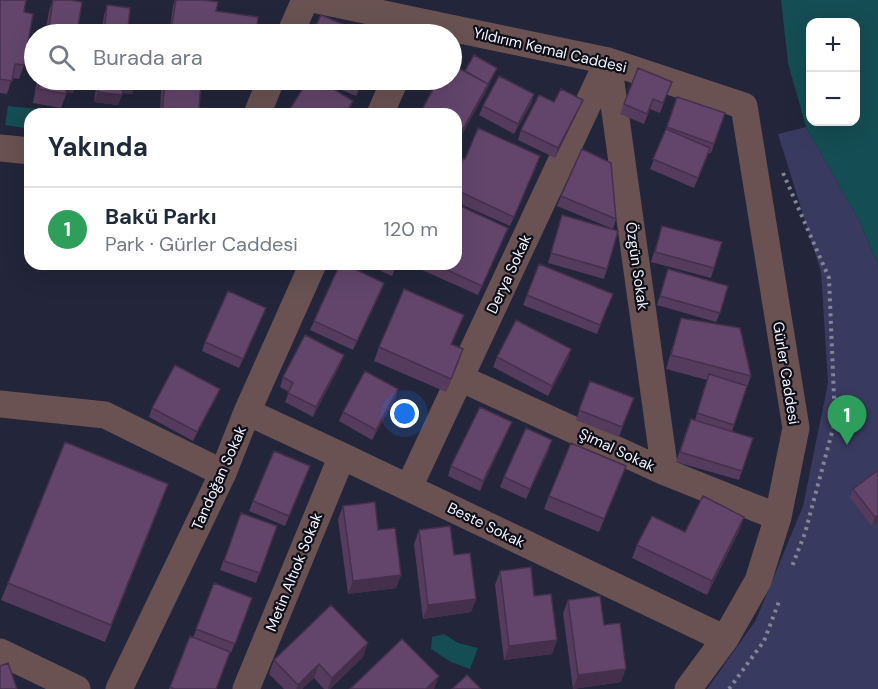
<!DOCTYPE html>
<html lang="tr">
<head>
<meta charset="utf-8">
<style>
  :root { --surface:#fff; --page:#f2f2f3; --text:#1f2937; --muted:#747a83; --line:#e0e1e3; --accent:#0b8043 }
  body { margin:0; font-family:"DM Sans",sans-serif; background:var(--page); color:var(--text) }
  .controls { position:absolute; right:18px; top:18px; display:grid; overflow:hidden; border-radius:12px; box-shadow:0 6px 24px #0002 }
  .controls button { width:54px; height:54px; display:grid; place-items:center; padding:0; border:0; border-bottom:2px solid var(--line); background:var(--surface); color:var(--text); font:30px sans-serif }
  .you { position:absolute; left:405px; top:414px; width:21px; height:21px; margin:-15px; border:4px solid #fff; border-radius:50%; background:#1a73e8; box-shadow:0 0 0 9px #1a73e833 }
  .badge { display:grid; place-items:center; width:39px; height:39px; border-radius:50%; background:var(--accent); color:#fff; font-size:20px; font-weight:700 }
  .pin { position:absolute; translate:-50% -50px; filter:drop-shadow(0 2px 3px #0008) }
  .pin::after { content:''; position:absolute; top:32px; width:21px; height:18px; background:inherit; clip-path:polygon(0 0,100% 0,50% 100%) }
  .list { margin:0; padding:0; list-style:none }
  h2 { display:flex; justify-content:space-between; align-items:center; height:78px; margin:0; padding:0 24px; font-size:26px }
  h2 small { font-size:20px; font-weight:400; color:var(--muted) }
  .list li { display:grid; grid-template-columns:39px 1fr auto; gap:18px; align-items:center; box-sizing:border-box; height:84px; padding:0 24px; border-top:2px solid var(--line) }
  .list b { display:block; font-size:22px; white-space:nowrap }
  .list p { margin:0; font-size:20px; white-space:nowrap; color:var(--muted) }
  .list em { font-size:20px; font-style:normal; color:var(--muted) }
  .icon { flex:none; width:33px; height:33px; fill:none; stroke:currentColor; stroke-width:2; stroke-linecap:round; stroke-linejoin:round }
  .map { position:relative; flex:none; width:878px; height:689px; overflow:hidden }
  .search { position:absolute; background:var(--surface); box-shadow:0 6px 24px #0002; left:24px; top:24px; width:438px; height:66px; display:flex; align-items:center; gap:15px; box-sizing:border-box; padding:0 21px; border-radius:33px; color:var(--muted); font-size:22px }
  .panel { position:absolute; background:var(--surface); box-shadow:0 6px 24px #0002; left:24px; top:108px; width:438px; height:162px; border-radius:18px }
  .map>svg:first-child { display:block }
  .green { fill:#383b5f }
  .water { fill:#144d53; fill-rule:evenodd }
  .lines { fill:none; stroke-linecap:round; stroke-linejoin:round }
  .path { stroke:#828393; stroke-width:4; stroke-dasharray:3 4.5; stroke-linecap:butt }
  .minor { stroke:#6a5252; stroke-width:27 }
  .wall { fill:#553b5d }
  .shaded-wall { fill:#45304c }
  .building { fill:#63456c; stroke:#45304c; stroke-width:1.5 }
  .labels { text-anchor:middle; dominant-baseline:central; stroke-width:4.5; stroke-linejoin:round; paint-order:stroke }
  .street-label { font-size:15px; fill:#f3f4fd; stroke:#0e0f19 }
</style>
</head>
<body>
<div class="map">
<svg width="878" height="689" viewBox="0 0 878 689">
  <rect width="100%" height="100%" fill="#23253a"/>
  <path class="green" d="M806,127L860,222L878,265V689H707L756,620L803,506L828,383L821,272L778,134Z"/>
  <path class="water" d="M781,0H878V265L860,222L806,127L788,63ZM856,22V122H810V22Z
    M8,106L47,110V114H30V129L5,125Z
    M444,634L458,643L478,648L470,669L451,662L431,649L432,637Z"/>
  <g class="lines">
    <path class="path" d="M783,173L829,278L835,421L805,533L791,569
      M729,689L764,641L780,599"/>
    <path class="minor" d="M317,0L608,61L744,106L796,428L778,517L758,581L725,639L688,689
      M290,34L305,0
      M608,61L665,472
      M257,114L271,80
      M380,114L395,80
      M0,148L30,151
      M460,378L665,472L778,517
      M0,404L105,415L223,473
      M247,412L342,456L725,639
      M409,487L608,61
      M0,652L77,689
      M119,689L223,473L247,412L313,264
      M246,689L342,456"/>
  </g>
  <path class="wall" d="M0,0L24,12V65L19,79L12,78L7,94L0,93Z
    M53,0L86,34H45L49,11Z
    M175,0H203L216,11L256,34H169L173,6Z
    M107,5L128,28L140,34H101L104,15Z
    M497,68L485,93L460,138L456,136V114H419L421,112L423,108L445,85L465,71Z
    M37,80H78L73,93L67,92L61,108L33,103Z
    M97,80H136L135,84L132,94L122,93L118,105L94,102Z
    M308,80H364L356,96L323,82L353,101L348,114H287Z
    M165,81L199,108L217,114H160L161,90Z
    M672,82L660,113L650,109L644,124L620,114L624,104Z
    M534,94L531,104L514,134L479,115L483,106Z
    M677,97L725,113L711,153H709L694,188L650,169L666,129Z
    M554,102L579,109L555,158L518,140L521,130Z
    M537,165L510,226L456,202V175Z
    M561,196L616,219L613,229L557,206Z
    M562,215L607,269L604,279L548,263Z
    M662,226L714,268L711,278L651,262Z
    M504,237L478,295L413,266L414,264H456Z
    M366,264H397L392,276Z
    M539,264L613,294L597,334L523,305Z
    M668,269L720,313L716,322L657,305Z
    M384,283L381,292L353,350L310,330L314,321Z
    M266,308L239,368L202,351L205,342Z
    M464,315L452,344L458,363L446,392L374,361L379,347Z
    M681,318L751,376L746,390L732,431L742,471L739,480L676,462L687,428L695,420L707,380L666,369Z
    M571,349L568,359L548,396L493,367L497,357Z
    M344,355L340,365L313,417L285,402L289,392L280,387L283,377Z
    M590,381L634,398L619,437L576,420Z
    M398,389L395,399L372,440L339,421L343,412Z
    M216,398L193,441L149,417L152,408Z
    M512,422L508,431L480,491L448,476L451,466Z
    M549,450L526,499L500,487L504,477Z
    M878,473V522L872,526L850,498L853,489Z
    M306,476L285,526L249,511L253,501Z
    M621,480L599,532L544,509L549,496Z
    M162,501L105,642L1,600L8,583Z
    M343,506L378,530L401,575L396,588L348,594L338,519Z
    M241,513L277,526L256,583L220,570Z
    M744,517L739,531L707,595L632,558L637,545Z
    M419,530L454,555L476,599L471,612L423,619L414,544Z
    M500,571L534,596L557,640L552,654L504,660L495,585Z
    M214,583L252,598L231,653H230L216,689H169L190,636L193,638Z
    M568,600L604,625L621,682L573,689L563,613Z
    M363,657L330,689H324L314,678L302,689H284L269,674L274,660Z"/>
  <path class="shaded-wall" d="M497,68L485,93L460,138L463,129Z
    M68,80H78L73,93L64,91Z
    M123,83L135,84L132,94L120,92Z
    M98,92L122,95L118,105L94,102Z
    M534,94L531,104L514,134L518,124Z
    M583,100L579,109L555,158L558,148Z
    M353,101L348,114H345Z
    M540,156L537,165L510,226L514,217Z
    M384,283L381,292L353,350L357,341Z
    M463,349L458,363L446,392L451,379Z
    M571,349L568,359L548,396L552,386Z
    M344,355L340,365L313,417L316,407Z
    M220,389L216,398L193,441L197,432Z
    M398,389L395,399L372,440L376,430Z
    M512,422L508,431L480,491L483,481Z
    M552,440L549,450L526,499L530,489Z
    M626,466L621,480L599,532L604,519Z
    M168,484L162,501L105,642L111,625Z
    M878,515V522L872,526L875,517Z
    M744,517L739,531L707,595L712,581Z
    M401,575L396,588L348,594L353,581Z
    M476,599L471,612L423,619L428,605Z
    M557,640L552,654L504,660L509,646Z
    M368,643L363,657L330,689H328L332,678Z
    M319,664L314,678L302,689H296L298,685Z
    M626,669L621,682L573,689L578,675Z
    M439,676L434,689H426Z"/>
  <path class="building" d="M0,0H26L24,12L33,14L24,65L15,64L12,81L0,79Z
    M53,0H70L82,2L78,26L87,27L86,34H48Z
    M176,0H203L218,2L216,11L258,17L256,34H202L171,30Z
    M107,5L130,8L128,28L141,30L140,34H104Z
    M321,15L366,34H312Z
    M474,55L497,68L486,88L488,84L465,71Z
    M455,66L488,84L463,129L456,125V114H435L423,108L438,80L445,85L448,80H452V73Z
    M638,68L672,82L663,103L653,99L647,114L624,104Z
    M499,76L534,94L518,124L483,106Z
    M40,80H69L66,94L38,89Z
    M99,80H136L135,84L123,83L122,95L98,92Z
    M308,80H319L353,101L345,114H287Z
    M354,80H363L361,83Z
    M165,81L201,83L199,108L218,109L217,114H162Z
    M561,89L583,100L558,148L521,130L539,95L554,102Z
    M677,97L725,113L714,144L667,127Z
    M478,128L540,156L514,217L456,190V175L463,159H465Z
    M666,129L710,148L698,178L653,159Z
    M582,149L611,163L616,219L561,196Z
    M456,204L508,228L482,286L434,264H456Z
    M562,215L618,231L607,269L551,253Z
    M662,226L722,242L714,268L655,252Z
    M340,264H344L384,283L357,341L314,321Z
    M539,264L613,294L600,325L527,295Z
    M668,269L728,286L720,313L660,296Z
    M404,289L464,315L451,344L463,349L451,379L379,347Z
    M228,291L266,308L243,359L205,342Z
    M681,318L740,328L751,376L671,355Z
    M516,320L571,349L552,386L497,357Z
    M305,335L344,355L316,407L288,393L293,383L283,377Z
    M175,365L220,389L197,432L152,408Z
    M365,371L398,389L376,430L343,412Z
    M709,374L747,386L734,425L697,413Z
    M590,381L634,398L622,427L579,410Z
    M480,407L512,422L483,481L451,466Z
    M691,419L753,438L742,471L680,452Z
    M526,428L552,440L530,489L504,477Z
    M65,442L168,484L111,625L8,583Z
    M571,443L626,466L604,519L549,496Z
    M274,451L310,466L289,516L253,501Z
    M877,471L878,473V515L875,517L853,489Z
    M703,496L744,517L712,581L637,545L652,516L685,532Z
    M375,502L378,530L395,528L401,575L353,581L343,506Z
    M241,513L277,526L260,573L224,561Z
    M450,526L454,555L470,553L476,599L428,605L419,530Z
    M531,567L534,596L551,594L557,640L509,646L500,571Z
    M214,583L252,598L235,644L196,629Z
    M600,596L604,625L620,623L626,669L578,675L568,600Z
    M331,605L368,643L332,678L319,664L298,685L274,660Z
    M190,636L230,652L216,689H174L170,687Z
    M402,639L439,676L426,689H350Z
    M8,663L17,689H0V666Z
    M467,675L481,689H452Z"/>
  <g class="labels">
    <g class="street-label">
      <text transform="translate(550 50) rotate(13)">Yıldırım Kemal Caddesi</text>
      <text transform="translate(637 266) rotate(82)">Özgün Sokak</text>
      <text transform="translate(509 274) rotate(-65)">Derya Sokak</text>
      <text transform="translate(786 373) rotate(81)">Gürler Caddesi</text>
      <text transform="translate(617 450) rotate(25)">Şimal Sokak</text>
      <text transform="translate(219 478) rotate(-66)">Tandoğan Sokak</text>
      <text transform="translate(486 525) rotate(26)">Beste Sokak</text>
      <text transform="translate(294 572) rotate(-68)">Metin Altıok Sokak</text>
    </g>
  </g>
</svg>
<div class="controls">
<button>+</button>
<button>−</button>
</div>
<div class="you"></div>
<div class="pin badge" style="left:847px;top:445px;background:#2e9e5b">1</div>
<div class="search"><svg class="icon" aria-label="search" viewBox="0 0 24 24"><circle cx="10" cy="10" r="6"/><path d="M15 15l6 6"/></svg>Burada ara</div>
<section class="panel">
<h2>Yakında<small></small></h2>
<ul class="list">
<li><span class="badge" style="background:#2e9e5b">1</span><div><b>Bakü Parkı</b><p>Park · Gürler Caddesi</p></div><em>120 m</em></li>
</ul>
</section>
</div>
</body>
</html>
